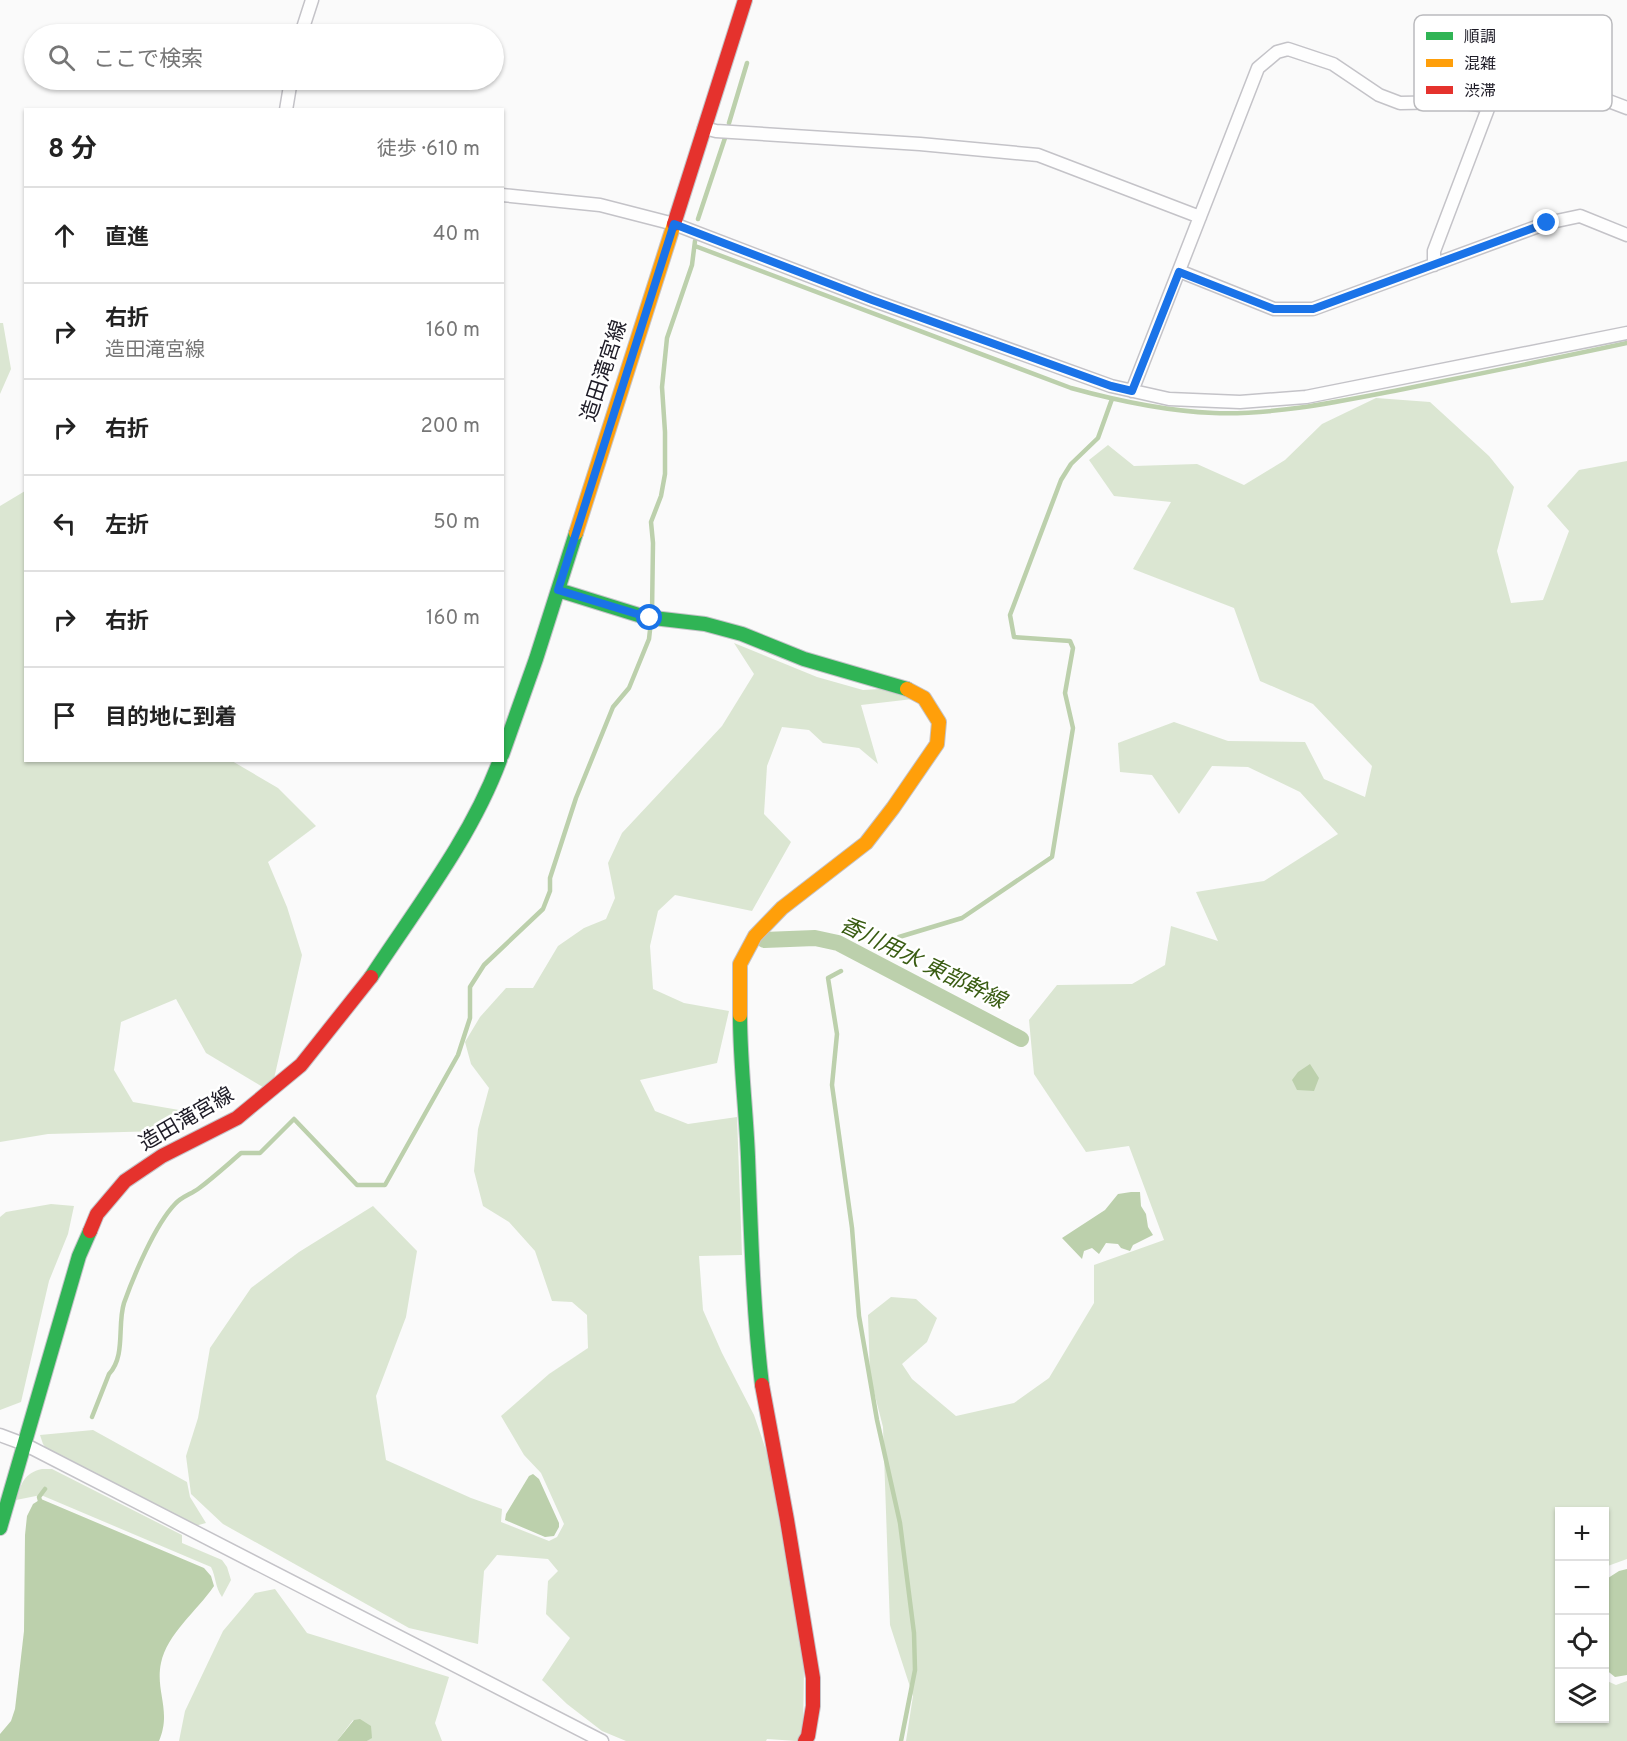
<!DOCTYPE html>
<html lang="ja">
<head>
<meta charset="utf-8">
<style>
  :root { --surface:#fff; --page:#f2f2f2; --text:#222; --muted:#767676; --line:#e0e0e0 }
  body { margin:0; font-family:Overpass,"Noto Sans JP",sans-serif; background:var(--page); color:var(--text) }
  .controls { position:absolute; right:18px; bottom:18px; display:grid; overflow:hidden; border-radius:0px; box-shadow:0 2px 4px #0004 }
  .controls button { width:54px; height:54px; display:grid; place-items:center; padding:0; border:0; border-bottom:2px solid var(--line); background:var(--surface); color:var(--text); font:30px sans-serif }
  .stop { position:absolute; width:18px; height:18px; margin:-14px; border:4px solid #1a73e8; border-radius:50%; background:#fff }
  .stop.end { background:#1a73e8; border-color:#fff; box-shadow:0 2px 6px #0008 }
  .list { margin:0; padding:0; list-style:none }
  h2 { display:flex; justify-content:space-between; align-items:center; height:78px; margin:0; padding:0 24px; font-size:26px }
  h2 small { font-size:20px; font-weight:400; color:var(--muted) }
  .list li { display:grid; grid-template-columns:39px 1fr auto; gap:18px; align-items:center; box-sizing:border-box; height:96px; padding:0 24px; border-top:2px solid var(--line) }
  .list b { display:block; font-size:22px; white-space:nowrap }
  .list p { margin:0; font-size:20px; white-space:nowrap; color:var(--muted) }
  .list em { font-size:20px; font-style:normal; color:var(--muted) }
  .icon { flex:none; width:33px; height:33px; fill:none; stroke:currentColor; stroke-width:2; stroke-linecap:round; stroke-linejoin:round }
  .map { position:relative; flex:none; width:1627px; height:1741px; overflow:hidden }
  .search { position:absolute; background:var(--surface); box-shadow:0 2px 4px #0004; left:24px; top:24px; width:480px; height:66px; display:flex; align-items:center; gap:15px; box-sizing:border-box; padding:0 21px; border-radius:33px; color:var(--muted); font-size:22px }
  .panel { position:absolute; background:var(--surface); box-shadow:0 2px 4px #0004; left:24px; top:108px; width:480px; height:654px; border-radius:0px }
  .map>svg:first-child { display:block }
  .green { fill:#dbe6d2 }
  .water { fill:#bcd0ac }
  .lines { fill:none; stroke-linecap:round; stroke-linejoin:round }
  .stream { stroke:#bcd0ac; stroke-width:4.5 }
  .canal { stroke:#bcd0ac; stroke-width:16 }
  .street-casing { stroke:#c4c3c8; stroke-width:15 }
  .fast-casing { stroke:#c4c3c8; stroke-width:16 }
  .slow-casing { stroke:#c4c3c8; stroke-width:16 }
  .jam-casing { stroke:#c4c3c8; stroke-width:16 }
  .street { stroke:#fefefe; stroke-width:12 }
  .fast { stroke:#30b455; stroke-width:14 }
  .slow { stroke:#ff9f0a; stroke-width:14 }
  .jam { stroke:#e5322d; stroke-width:14 }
  .route { stroke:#1a73e8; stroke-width:8 }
  .labels { text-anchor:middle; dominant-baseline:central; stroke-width:5; stroke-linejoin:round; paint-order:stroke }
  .street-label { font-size:21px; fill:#1d1b26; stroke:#fff }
  .water-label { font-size:22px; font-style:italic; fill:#395c12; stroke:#fff }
  .key { fill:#fff; stroke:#bbbbbe; stroke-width:1.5 }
  .key-label { font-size:16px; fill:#1d1b26 }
</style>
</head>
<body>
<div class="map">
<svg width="1627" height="1741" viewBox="0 0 1627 1741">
  <rect width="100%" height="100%" fill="#fafafa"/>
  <path class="green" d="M0,323H3L11,369L0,394Z
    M1376,398L1430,402L1489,456L1514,487L1497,551L1511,603L1543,600L1569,531L1547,506L1579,470L1627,461V1559L1605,1567L1604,1512H1560V1718H1604L1605,1680L1616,1685L1627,1681V1741H906L913,1696L890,1625L883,1427L870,1376L868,1315L891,1297L916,1299L937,1318L927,1342L902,1364L912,1379L956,1416L1014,1403L1049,1378L1094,1303V1265L1164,1240L1129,1146L1086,1152L1034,1074L1029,1020L1057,985L1132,984L1165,965L1171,926L1218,941L1196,892L1264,881L1338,834L1300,792L1248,767L1212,766L1179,814L1152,775L1120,772L1118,743L1174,722L1228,741L1305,742L1324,779L1365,797L1372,766L1313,704L1260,681L1234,608L1133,569L1171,502L1114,496L1089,460L1108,445L1134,466L1197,464L1244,485L1285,460L1322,424Z
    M25,491L26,760L232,761L278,788L316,826L268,862L287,907L302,955L271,1092L206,1053L176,999L121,1022L114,1070L133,1102L179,1110L162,1131L48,1134L0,1142V506Z
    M734,643L817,677L863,690L880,689L913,699L861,705L878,764L859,748L823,743L809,730L782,727L767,766L764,814L791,842L752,911L675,895L658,911L650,946L653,989L684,1003L729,1011L717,1063L640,1080L655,1111L688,1124L737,1117L742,1255L699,1256L703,1310L722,1353L754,1415L768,1456L804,1665L803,1732L797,1741L767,1739L766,1741H626L602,1731L567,1704L542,1680L570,1638L546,1614L548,1581L558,1571L548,1559L497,1555L484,1571L478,1644L409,1628L223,1524L191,1494L186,1456L198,1418L210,1348L251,1288L299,1252L373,1206L417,1251L406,1317L376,1396L386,1460L471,1498L502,1509L501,1522L549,1541L557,1537L564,1524L541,1473L524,1455L501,1416L549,1374L588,1348L587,1315L572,1302L552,1301L535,1251L509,1222L483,1206L474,1171L478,1129L489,1088L471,1064L465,1042L480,1017L506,988H533L558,946L584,928L606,919L615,898L608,863L622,833L722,726L754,674Z
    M51,1204L74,1206L68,1234L49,1281L21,1402L0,1410V1217L6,1212Z
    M93,1430L187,1482L190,1497L206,1523L195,1526L49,1452L43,1444L40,1435Z
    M42,1469H52L182,1535V1543L222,1560L227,1567L231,1580L222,1597C215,1587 216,1577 211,1567L41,1495L16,1500C21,1484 24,1473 42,1469Z
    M275,1589L307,1633L449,1677L435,1723L442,1741H367L372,1737L353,1720L337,1741H179L185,1711L223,1631L255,1593Z"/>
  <path class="water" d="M1310,1064L1319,1078L1314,1091L1297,1090L1292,1080L1298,1072Z
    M1131,1192H1140L1141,1206L1146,1214L1148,1227L1153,1235L1133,1245L1130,1251L1121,1248L1118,1244L1106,1243L1099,1254L1092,1248L1084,1251L1082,1259L1062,1238L1105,1210L1118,1194Z
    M533,1474L539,1479L559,1523V1527L554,1536L545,1537L505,1520L506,1514L529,1476Z
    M41,1499L204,1568L211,1576L214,1586C197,1611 167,1634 161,1663C155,1691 172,1711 159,1741H0V1734L11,1721L15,1709L24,1631L25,1535L27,1516L33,1504Z
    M1627,1569V1675L1615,1677L1605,1669V1580L1619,1571Z
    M360,1719L371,1726L372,1738L367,1741H337L354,1720Z"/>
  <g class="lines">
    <path class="stream" d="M729,123L747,63
      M698,219L725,138
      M695,246L1071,388C1118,401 1165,411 1214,413C1278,415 1341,401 1404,389C1478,374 1553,359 1627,343
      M652,613L653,543L651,522L661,496L665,474V432L662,387L667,338L692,265L695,241
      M899,937L962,918L1052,857L1073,728L1065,693L1073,648L1070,641L1014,637L1010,615L1061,480L1071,464L1098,438L1112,399
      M841,971L828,978L837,1034L832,1085L852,1228L859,1316L877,1420L900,1523L914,1633L915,1670L901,1741
      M92,1417L109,1374C126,1356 117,1325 124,1303C134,1275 155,1225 175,1204C181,1197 191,1194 198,1189C213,1178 227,1165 241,1153H260L294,1119L357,1185H385L458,1055L470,1018V987L484,965L543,909L550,891V878L576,798L613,707L629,688L649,639L651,621
      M41,1505L39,1497L45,1489"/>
    <path class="canal" d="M764,940L815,938L838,943L1021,1039"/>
    <g class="street-casing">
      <path id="street" d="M301,34L312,0
        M286,110L291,80
        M704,128L716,131L920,144L1038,155L1200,217
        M502,195L600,205L674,224L872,300L1111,386L1169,399L1240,402L1306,397L1627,333
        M1434,265V251L1489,106L1505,71L1519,67L1627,108
        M1179,271L1274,309H1313L1547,223L1580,216L1627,235
        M1132,391L1258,68L1277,52L1288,49L1333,64L1379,95L1400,103L1455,102L1489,106
        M0,1435L24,1444L602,1741"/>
    </g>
    <g class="fast-casing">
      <path id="fast" d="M558,590L645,617L705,624L742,634L804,659L907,689
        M502,755L536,659L576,533
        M371,977C417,907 471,838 500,760
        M740,1015C740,1063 746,1109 748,1157C751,1233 753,1309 762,1385
        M0,1528L79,1256L90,1231"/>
    </g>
    <g class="slow-casing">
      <path id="slow" d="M576,533L674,224
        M740,1015V964L755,936L782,908L866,843L893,808L937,744L939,722L924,698L907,689"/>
    </g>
    <g class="jam-casing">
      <path id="jam" d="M674,224L745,0
        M90,1231L97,1214L125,1181L162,1156L237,1118L301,1065L371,977
        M762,1385L787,1520L813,1678V1706L808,1736L805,1741"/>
    </g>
    <use href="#street" class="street"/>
    <use href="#fast" class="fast"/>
    <use href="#slow" class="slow"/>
    <use href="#jam" class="jam"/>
  </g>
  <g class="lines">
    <path class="route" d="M650,618L558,590L674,224L872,300L1111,386L1132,391L1179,272L1274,309H1313L1547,223"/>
  </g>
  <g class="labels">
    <g class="street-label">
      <text transform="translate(605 371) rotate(-72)">造田滝宮線</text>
      <text transform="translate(187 1120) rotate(-30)">造田滝宮線</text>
    </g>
    <g class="water-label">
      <text transform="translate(922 964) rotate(26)">香川用水 東部幹線</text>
    </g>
  </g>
  <rect x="1414" y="15" width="198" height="96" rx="9" class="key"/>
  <rect x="1426" y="32" width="27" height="8" fill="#30b455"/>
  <rect x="1426" y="59" width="27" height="8" fill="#ff9f0a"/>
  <rect x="1426" y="86" width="27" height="8" fill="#e5322d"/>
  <g class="key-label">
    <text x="1464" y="42">順調</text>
    <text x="1464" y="69">混雑</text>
    <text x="1464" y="96">渋滞</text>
  </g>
</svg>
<div class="controls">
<button>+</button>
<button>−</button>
<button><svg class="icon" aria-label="locate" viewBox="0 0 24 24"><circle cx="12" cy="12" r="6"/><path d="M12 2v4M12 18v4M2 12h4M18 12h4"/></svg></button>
<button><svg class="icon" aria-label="layers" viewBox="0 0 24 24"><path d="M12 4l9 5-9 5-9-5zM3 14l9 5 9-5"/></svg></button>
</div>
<div class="stop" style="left:650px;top:618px"></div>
<div class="stop end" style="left:1547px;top:223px"></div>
<div class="search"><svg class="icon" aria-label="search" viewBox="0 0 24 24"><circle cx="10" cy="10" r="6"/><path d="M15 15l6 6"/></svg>ここで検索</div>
<section class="panel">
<h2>8 分<small>徒歩 · 610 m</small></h2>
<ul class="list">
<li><svg class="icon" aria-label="ahead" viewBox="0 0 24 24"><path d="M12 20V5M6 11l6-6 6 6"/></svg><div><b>直進</b></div><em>40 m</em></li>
<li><svg class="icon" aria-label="right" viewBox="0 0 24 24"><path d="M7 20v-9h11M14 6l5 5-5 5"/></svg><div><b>右折</b><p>造田滝宮線</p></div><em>160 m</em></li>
<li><svg class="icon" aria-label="right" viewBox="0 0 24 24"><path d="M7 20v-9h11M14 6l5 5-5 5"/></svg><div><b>右折</b></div><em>200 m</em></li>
<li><svg class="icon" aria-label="left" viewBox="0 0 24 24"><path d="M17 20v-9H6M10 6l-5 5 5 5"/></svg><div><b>左折</b></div><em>50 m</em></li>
<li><svg class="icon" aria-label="right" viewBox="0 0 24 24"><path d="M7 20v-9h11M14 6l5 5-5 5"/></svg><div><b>右折</b></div><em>160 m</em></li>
<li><svg class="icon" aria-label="arrive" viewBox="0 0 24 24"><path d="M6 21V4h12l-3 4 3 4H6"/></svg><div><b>目的地に到着</b></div></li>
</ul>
</section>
</div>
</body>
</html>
